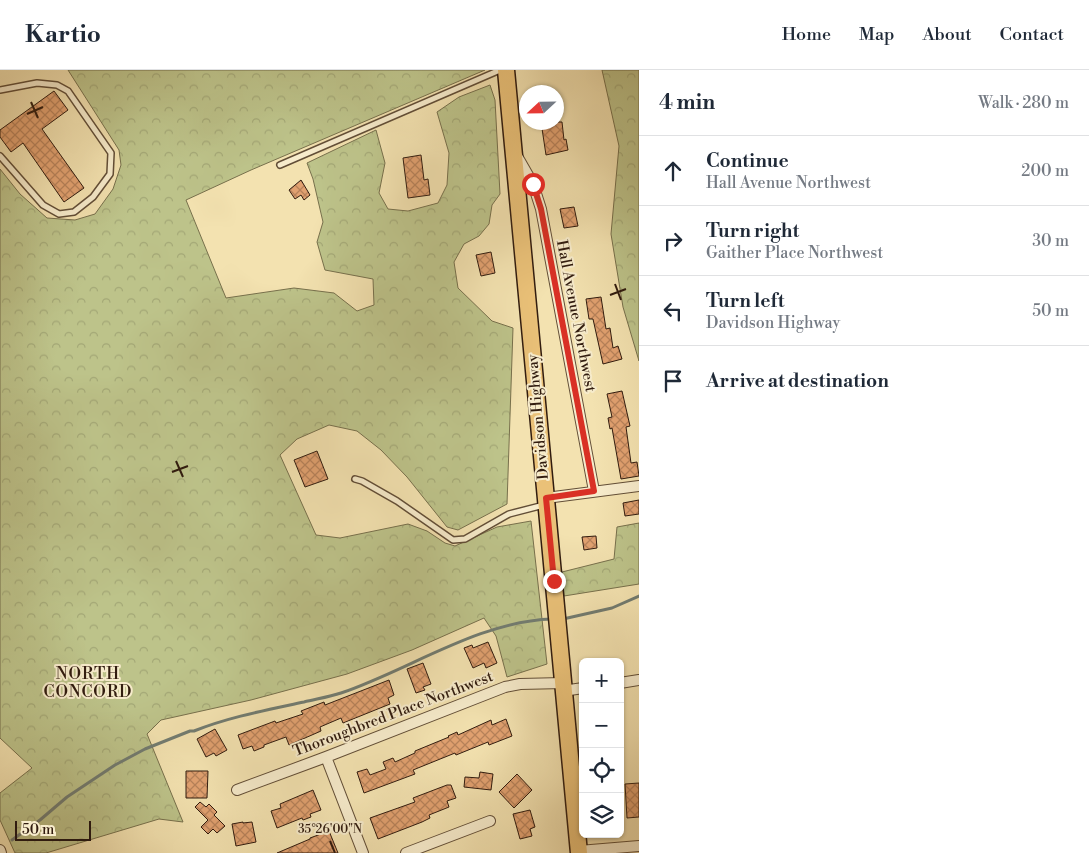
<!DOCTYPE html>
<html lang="en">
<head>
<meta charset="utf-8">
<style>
  :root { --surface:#fff; --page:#f6f6f7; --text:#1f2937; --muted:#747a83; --line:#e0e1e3 }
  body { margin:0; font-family:"Libre Bodoni",serif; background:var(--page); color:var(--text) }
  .controls { position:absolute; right:15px; bottom:15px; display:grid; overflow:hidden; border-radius:8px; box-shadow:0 1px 4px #0004 }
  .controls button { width:45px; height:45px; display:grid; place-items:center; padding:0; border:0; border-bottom:1px solid var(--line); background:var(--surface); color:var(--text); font:25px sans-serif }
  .compass { position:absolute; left:519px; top:15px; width:45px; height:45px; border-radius:50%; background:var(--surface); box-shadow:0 1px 4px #0004; rotate:248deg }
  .scale { position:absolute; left:15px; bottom:12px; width:76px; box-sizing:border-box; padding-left:5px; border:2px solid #311c0f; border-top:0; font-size:14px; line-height:18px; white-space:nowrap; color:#311c0f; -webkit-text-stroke:4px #f7eccc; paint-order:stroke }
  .stop { position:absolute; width:15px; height:15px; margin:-11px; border:4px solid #d93025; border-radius:50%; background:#fff }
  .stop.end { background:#d93025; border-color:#fff; box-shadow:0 1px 5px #0008 }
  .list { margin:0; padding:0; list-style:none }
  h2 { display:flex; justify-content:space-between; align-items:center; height:65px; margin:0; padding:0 20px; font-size:21px }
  h2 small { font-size:16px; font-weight:400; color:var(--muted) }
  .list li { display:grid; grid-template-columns:32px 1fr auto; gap:15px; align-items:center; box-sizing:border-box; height:70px; padding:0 20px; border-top:1px solid var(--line) }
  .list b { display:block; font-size:19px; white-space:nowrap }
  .list p { margin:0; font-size:16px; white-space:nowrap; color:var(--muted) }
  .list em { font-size:16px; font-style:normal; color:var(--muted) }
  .icon { flex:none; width:28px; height:28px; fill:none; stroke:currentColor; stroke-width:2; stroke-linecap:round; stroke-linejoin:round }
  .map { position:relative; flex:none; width:639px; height:783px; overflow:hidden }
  header { display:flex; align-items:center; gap:30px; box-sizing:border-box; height:70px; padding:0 25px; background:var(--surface); border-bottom:1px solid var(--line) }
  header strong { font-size:24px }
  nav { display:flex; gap:28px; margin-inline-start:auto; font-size:18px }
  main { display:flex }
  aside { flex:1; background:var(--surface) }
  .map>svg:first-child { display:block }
  .forest { fill:url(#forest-crowns); stroke:#77704c }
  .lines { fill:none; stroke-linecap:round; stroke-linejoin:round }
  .stream { stroke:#727c71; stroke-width:3 }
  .building { fill:url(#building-cross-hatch); stroke:#311c0f }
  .lane-casing { stroke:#624e37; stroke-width:8 }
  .street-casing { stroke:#624e37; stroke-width:12 }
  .primary-casing { stroke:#311c0f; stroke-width:19 }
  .lane { stroke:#f7eccc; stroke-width:5 }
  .street { stroke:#f7eccc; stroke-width:10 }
  .primary { stroke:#eac178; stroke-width:16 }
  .route { stroke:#d93025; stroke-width:6 }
  .ticks { fill:none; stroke:#311c0f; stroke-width:2 }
  .labels { text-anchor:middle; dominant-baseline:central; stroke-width:4; stroke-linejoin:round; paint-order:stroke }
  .street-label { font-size:15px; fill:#311c0f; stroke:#f7eccc }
  .neighbourhood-label { font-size:16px; letter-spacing:1px; fill:#311c0f; stroke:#f7eccc }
  .ticks-label { font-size:12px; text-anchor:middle; fill:#311c0f; stroke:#f7eccc; stroke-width:4; stroke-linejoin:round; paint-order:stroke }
</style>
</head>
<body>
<header>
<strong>Kartio</strong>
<nav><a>Home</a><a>Map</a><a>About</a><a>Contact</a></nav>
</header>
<main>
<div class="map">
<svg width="639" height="783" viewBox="0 0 639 783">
  <defs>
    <pattern id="forest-crowns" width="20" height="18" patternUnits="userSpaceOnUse" patternTransform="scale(1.25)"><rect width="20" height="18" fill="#bdc38a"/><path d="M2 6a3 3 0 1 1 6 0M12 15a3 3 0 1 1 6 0" fill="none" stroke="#a3a776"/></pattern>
    <pattern id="building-cross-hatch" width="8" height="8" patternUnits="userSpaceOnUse" patternTransform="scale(1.25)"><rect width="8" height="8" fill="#e1a170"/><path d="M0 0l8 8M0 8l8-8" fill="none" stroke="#b7825a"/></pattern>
  </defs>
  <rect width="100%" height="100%" fill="#f3e2b0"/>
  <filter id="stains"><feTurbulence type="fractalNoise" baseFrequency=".004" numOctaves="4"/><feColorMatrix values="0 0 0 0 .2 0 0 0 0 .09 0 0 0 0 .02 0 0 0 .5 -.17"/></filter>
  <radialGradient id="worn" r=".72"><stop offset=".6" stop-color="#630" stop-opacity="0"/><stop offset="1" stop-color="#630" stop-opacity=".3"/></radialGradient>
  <path class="forest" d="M68,0H485L251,100L186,130L226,228L294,218L334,223L357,241L374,235L373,209L325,200L317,172L323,152L313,109L307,93L376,60L385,93L379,123L388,139L408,141L438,133L447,115L449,83L437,42L459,27L490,15L495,30L500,124L492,135L489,154L479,166L464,174L454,192L458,218L492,251L513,258L507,434L458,460L447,457L407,407L381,380L357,361L329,355L297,369L280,385L316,465L340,468L408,454L427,461L445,473L455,476L497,457L531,451L547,594L507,607L496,566L484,548L412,580L347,604L251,630L161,650L147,664L183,752L159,749L46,783H15L0,750V723L32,698L0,668V99L20,124L47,148L75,150L95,144L113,119L121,95L119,80Z
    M602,0H639V291L623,237L611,164L619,76Z
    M639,453V514L564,526L562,502L614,489L617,457Z"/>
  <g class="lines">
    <path class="stream" d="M563,549L612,538L639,526
      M12,770L40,750L67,727L115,695L145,679L190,661H194C229,647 267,640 304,632C316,629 329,627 341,623C409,600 479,551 552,549"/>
  </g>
  <path class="building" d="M54,21L68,40L42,59L84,118L64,132L23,73L11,82L0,67V60Z
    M541,52H562L564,70L566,69L568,80L546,85Z
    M421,85L424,110L428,109L430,125L408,128L403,88Z
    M301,110L310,125L304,130L301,125L295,129L289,120Z
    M574,137L578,156L564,158L560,139Z
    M491,182L495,203L481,206L476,185Z
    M601,227L606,259L610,258L613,278L618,276L622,289L603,294L593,249H589L586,229Z
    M622,321L630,356L626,357L631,393L637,392L639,406L621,409L612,358L610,359L608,348L612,347L607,324Z
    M317,381L328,409L305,417L294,390Z
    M639,430V444L625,446L623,433Z
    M596,466L597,478L584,480L582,467Z
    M488,572L497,593L486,598L484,593L473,598L464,578L472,575L473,578Z
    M423,593L431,614L423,617L425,620L416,623L407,599Z
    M389,610L394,625L388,628L390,634L343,653L341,648L320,657L321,661L289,675L286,667L264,675V677L254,681L252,676L243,679L238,665L275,651L276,653L303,644L301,641L324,632L325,635Z
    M506,649L512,666L489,675L488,672L456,685L455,683L413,700L415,704L364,723L357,702L367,699L370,705L386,699L383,692L393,688L395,692L415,683V681L449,667L448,666L457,662L458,665L491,650L492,655Z
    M215,659L227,680L216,686L214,683L206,687L197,669Z
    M186,701H208L207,728H186Z
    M480,702L493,704L491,720L464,717L465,707L479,708Z
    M517,704L532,720L514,738L499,722Z
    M639,713V747L627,748L625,714Z
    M447,715H451L456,728L447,731L449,737L429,745L430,748L422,752L378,769L370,748L415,732L413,728Z
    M313,720L321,740L310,744L311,747L303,750L302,748L277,758L271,741L281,738L280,734Z
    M200,732L206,737L209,734L217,742L214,745L225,756L217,763L213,759L208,764L201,757L208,750L195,737Z
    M530,740L535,757L530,759L532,766L520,769L513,744Z
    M243,752V753L252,752L256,772L236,776L232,754Z
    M329,761L338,783H277L310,769V768Z"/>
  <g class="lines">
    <g class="lane-casing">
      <path id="lane" d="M0,20L37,13L57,15L68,21L111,83L110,104L93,127L74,142L59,144L43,135L0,86
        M280,95L500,0
        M355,409L362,411L397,431L453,470L465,469L509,444L544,435"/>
    </g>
    <g class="street-casing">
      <path id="street" d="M517,86L533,114L541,139L594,421
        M546,428L639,416
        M620,613L639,610
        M563,621L583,618
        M326,687L363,783
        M237,720L326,687L505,617L520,614L563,613
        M0,780L1,783
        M579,781L639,776
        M406,783L490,751"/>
    </g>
    <g class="primary-casing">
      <path id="primary" d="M506,0L579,783"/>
    </g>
    <use href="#lane" class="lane"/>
    <use href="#street" class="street"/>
    <use href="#primary" class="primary"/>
  </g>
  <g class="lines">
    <path class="route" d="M533,114L541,139L594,421L546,428L554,511"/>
  </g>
  <path class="ticks" d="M31,32L38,48M27,44L43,37M615,214L621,230M610,225L626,219M176,391L183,407M172,402L188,396M330,771L335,783"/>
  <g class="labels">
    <g class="street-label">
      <text transform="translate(576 246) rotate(79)">Hall Avenue Northwest</text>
      <text transform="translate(538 347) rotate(-95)">Davidson Highway</text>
      <text transform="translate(393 644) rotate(-21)">Thoroughbred Place Northwest</text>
    </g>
    <g class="neighbourhood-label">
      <text x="88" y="604">NORTH<tspan x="88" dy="18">CONCORD</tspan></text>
    </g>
  </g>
  <g class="ticks-label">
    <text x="330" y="763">35°26'00"N</text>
  </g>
  <rect width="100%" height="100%" filter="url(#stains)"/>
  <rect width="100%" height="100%" fill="url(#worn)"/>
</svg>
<div class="controls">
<button>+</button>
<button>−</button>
<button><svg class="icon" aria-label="locate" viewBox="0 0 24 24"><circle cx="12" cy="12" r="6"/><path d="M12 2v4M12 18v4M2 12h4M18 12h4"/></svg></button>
<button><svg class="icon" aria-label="layers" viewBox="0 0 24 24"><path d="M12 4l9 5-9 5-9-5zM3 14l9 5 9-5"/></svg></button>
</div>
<svg class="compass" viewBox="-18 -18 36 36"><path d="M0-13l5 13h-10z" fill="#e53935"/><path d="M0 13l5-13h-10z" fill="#747a83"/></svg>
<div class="scale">50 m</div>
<div class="stop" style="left:533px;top:114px"></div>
<div class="stop end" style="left:554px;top:511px"></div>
</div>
<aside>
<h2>4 min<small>Walk · 280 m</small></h2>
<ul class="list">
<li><svg class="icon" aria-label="ahead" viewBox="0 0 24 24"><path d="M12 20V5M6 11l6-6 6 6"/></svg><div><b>Continue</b><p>Hall Avenue Northwest</p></div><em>200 m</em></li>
<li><svg class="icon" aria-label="right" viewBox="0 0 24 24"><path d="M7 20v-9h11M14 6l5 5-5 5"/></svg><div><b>Turn right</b><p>Gaither Place Northwest</p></div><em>30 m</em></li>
<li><svg class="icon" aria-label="left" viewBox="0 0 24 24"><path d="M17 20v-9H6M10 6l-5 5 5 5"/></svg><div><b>Turn left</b><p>Davidson Highway</p></div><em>50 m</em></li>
<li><svg class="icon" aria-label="arrive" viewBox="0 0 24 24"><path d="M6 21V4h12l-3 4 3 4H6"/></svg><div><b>Arrive at destination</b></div></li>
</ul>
</aside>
</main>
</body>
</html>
